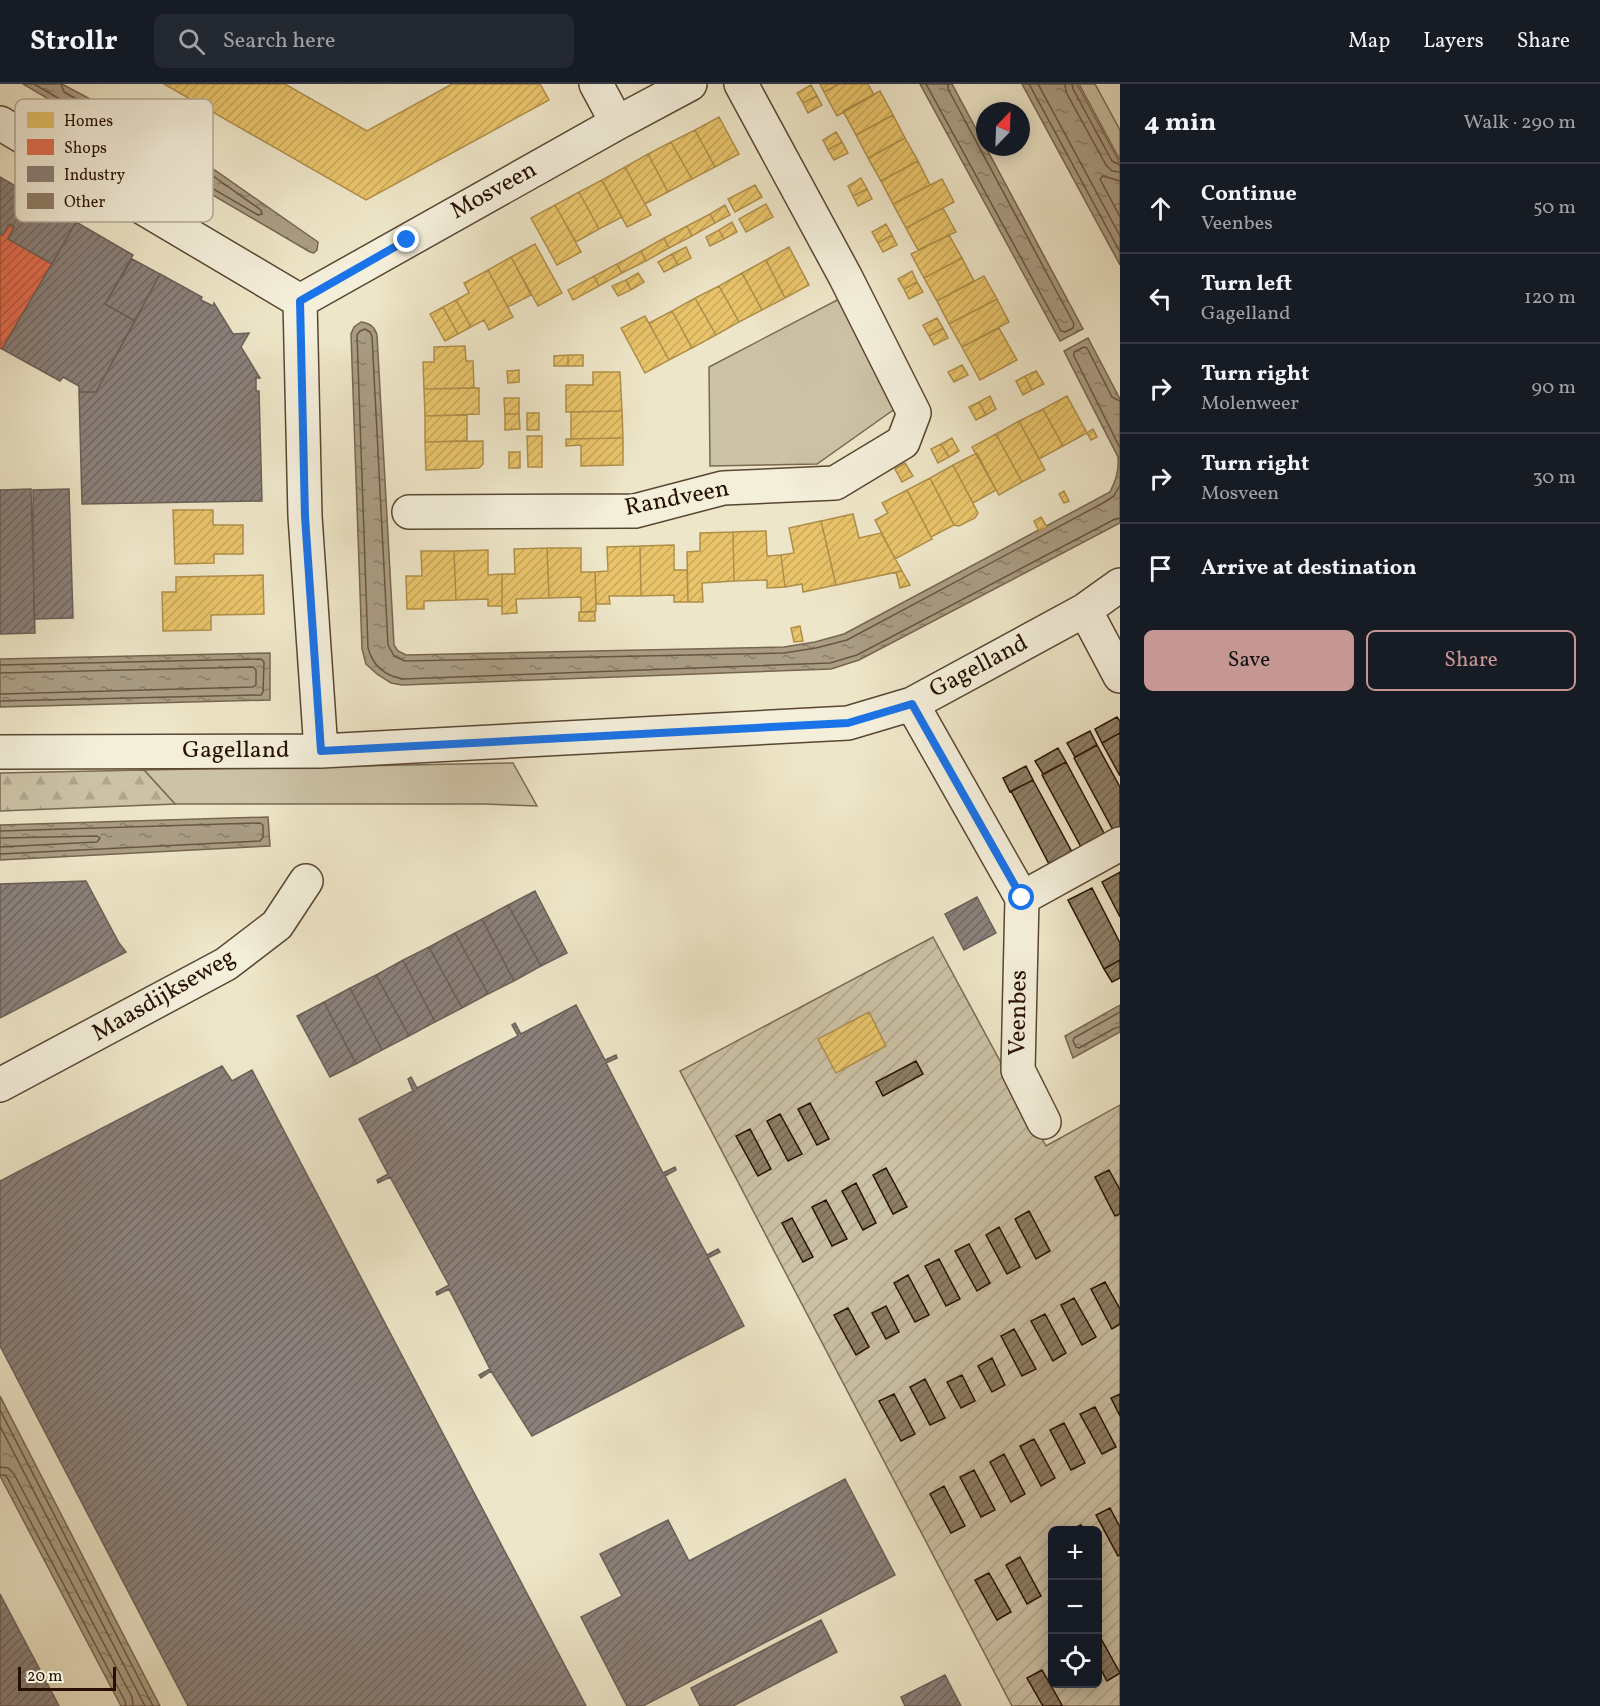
<!DOCTYPE html>
<html lang="en">
<head>
<meta charset="utf-8">
<style>
  :root { --surface:#171b24; --page:#242831; --text:#f1f3f6; --muted:#9ea1a6; --line:#363941; --accent:#c59692 }
  body { margin:0; font-family:Vollkorn,serif; background:var(--page); color:var(--text) }
  .controls { position:absolute; right:18px; bottom:18px; display:grid; overflow:hidden; border-radius:9px; box-shadow:0 3px 15px #0003 }
  .controls button { width:54px; height:54px; display:grid; place-items:center; padding:0; border:0; border-bottom:2px solid var(--line); background:var(--surface); color:var(--text); font:30px sans-serif }
  .compass { position:absolute; left:976px; top:18px; width:54px; height:54px; border-radius:50%; background:var(--surface); box-shadow:0 3px 15px #0003; rotate:23deg }
  .scale { position:absolute; left:18px; bottom:15px; width:98px; box-sizing:border-box; padding-left:6px; border:3px solid #271000; border-top:0; font-size:16px; line-height:21px; white-space:nowrap; color:#271000; -webkit-text-stroke:4px #f4efdb; paint-order:stroke }
  .stop { position:absolute; width:18px; height:18px; margin:-14px; border:4px solid #1a73e8; border-radius:50%; background:#fff }
  .stop.end { background:#1a73e8; border-color:#fff; box-shadow:0 2px 6px #0008 }
  .list { margin:0; padding:0; list-style:none }
  h2 { display:flex; justify-content:space-between; align-items:center; height:78px; margin:0; padding:0 24px; font-size:26px }
  h2 small { font-size:20px; font-weight:400; color:var(--muted) }
  .list li { display:grid; grid-template-columns:39px 1fr auto; gap:18px; align-items:center; box-sizing:border-box; height:90px; padding:0 24px; border-top:2px solid var(--line) }
  .list b { display:block; font-size:22px; white-space:nowrap }
  .list p { margin:0; font-size:20px; white-space:nowrap; color:var(--muted) }
  .list em { font-size:20px; font-style:normal; color:var(--muted) }
  .actions { display:flex; gap:12px; padding:18px 24px }
  .actions a { flex:1; padding:14px 0; border:2px solid var(--accent); border-radius:9px; text-align:center; font-size:21px; color:var(--accent) }
  .actions .main { background:var(--accent); color:#111 }
  .icon { flex:none; width:33px; height:33px; fill:none; stroke:currentColor; stroke-width:2; stroke-linecap:round; stroke-linejoin:round }
  .map { position:relative; flex:none; width:1120px; height:1622px; overflow:hidden }
  header { display:flex; align-items:center; gap:36px; box-sizing:border-box; height:84px; padding:0 30px; background:var(--surface); border-bottom:2px solid var(--line) }
  header strong { font-size:28px }
  nav { display:flex; gap:33px; margin-inline-start:auto; font-size:21px }
  .search { width:420px; height:54px; background:var(--page); display:flex; align-items:center; gap:15px; box-sizing:border-box; padding:0 21px; border-radius:9px; color:var(--muted); font-size:22px }
  main { display:flex }
  aside { flex:1; background:var(--surface) }
  .map>svg:first-child { display:block }
  .grass { fill:#ccc2a6; stroke:#7a6953; stroke-width:1.5 }
  .forest { fill:url(#forest-firs); stroke:#7a6953; stroke-width:1.5 }
  .garden { fill:url(#garden-furrows); stroke:#7a6953; stroke-width:1.5; fill-rule:evenodd }
  .water { fill:url(#water-ripples); stroke:#76654f; stroke-width:1.5 }
  .homes { fill:url(#homes-hatch); stroke:#af8e4a; stroke-width:1.5 }
  .shops { fill:url(#shops-hatch); stroke:#ad5239; stroke-width:1.5 }
  .industry { fill:url(#industry-hatch); stroke:#6c5f57; stroke-width:1.5 }
  .lines { fill:none; stroke-linecap:round; stroke-linejoin:round }
  .shore { stroke:#685642; stroke-width:1.5 }
  .building { fill:url(#building-hatch); stroke:#271000; stroke-width:1.5 }
  .street-casing { stroke:#594632; stroke-width:36 }
  .street { stroke:#f4efdb; stroke-width:33 }
  .route { stroke:#1a73e8; stroke-width:8 }
  .labels { text-anchor:middle; dominant-baseline:central; stroke-width:6; stroke-linejoin:round; paint-order:stroke }
  .street-label { font-size:24px; fill:#271000; stroke:#f4efdb }
  .key { fill:#f4efdb; stroke:#b6ac99; stroke-width:1.5 }
  .key-label { font-size:16px; fill:#271000 }
</style>
</head>
<body>
<header>
<strong>Strollr</strong>
<div class="search"><svg class="icon" aria-label="search" viewBox="0 0 24 24"><circle cx="10" cy="10" r="6"/><path d="M15 15l6 6"/></svg>Search here</div>
<nav><a>Map</a><a>Layers</a><a>Share</a></nav>
</header>
<main>
<div class="map">
<svg width="1120" height="1622" viewBox="0 0 1120 1622">
  <defs>
    <pattern id="forest-firs" width="22" height="20" patternUnits="userSpaceOnUse" patternTransform="scale(1.5)"><rect width="22" height="20" fill="#ccc2a6"/><path d="M5 1l3.5 6h-7zM16 11l3.5 6h-7z" fill="#afa68d"/></pattern>
    <pattern id="garden-furrows" width="10" height="10" patternUnits="userSpaceOnUse" patternTransform="scale(1.5)"><rect width="10" height="10" fill="#ccc2a6"/><path d="M-1 1l2-2M0 10L10 0M9 11l2-2" fill="none" stroke="#afa68d"/></pattern>
    <pattern id="water-ripples" width="26" height="14" patternUnits="userSpaceOnUse" patternTransform="scale(1.5)"><rect width="26" height="14" fill="#aa9d84"/><path d="M2 4q2-2 4 0t4 0M15 11q2-2 4 0t4 0" fill="none" stroke="#8a7f6a"/></pattern>
    <pattern id="homes-hatch" width="6" height="6" patternUnits="userSpaceOnUse" patternTransform="scale(1.5)"><rect width="6" height="6" fill="#e9c46a"/><path d="M-1 1l2-2M0 6l6-6M5 7l2-2" fill="none" stroke="#c8a75a"/></pattern>
    <pattern id="shops-hatch" width="6" height="6" patternUnits="userSpaceOnUse" patternTransform="scale(1.5)"><rect width="6" height="6" fill="#e76f51"/><path d="M-1 1l2-2M0 6l6-6M5 7l2-2" fill="none" stroke="#bb5a41"/></pattern>
    <pattern id="industry-hatch" width="6" height="6" patternUnits="userSpaceOnUse" patternTransform="scale(1.5)"><rect width="6" height="6" fill="#8a817c"/><path d="M-1 1l2-2M0 6l6-6M5 7l2-2" fill="none" stroke="#716863"/></pattern>
    <pattern id="building-hatch" width="6" height="6" patternUnits="userSpaceOnUse" patternTransform="scale(1.5)"><rect width="6" height="6" fill="#8e7f68"/><path d="M-1 1l2-2M0 6l6-6M5 7l2-2" fill="none" stroke="#746753"/></pattern>
  </defs>
  <rect width="100%" height="100%" fill="#eee6c8"/>
  <filter id="stains"><feTurbulence type="fractalNoise" baseFrequency=".00333" numOctaves="4"/><feColorMatrix values="0 0 0 0 .2 0 0 0 0 .09 0 0 0 0 .02 0 0 0 .5 -.17"/></filter>
  <radialGradient id="worn" r=".72"><stop offset=".6" stop-color="#630" stop-opacity="0"/><stop offset="1" stop-color="#630" stop-opacity=".3"/></radialGradient>
  <path class="grass" d="M1079,0H1095L1120,46V76Z
    M839,215L896,324L817,380L710,382L709,283Z
    M513,679L537,722L485,720H175L144,686Z"/>
  <path class="forest" d="M144,686L175,720L0,727V689Z"/>
  <path class="garden" d="M933,853L1046,1062L1120,1021V1622H1012L680,987ZM1052,1446H1098V1600H1052Z"/>
  <path class="water" d="M23,0H62L105,23L216,87L318,158L317,166L314,169L310,168Z
    M920,0H952L1083,245L1060,257Z
    M1022,0H1077L1120,79V181Z
    M361,238C370,239 375,243 377,251L394,561L398,567L406,571L784,563L815,558L844,550L1110,408C1116,396 1119,387 1118,373L1064,267L1088,254L1120,315V439L859,576L831,585L402,601L391,599L377,590L366,580L362,565L351,250L354,243Z
    M270,569V616L0,623V575Z
    M268,733L270,762L0,776V741Z
    M1120,921V948L1073,974L1065,952Z
    M0,1312L160,1622H121L0,1392Z"/>
  <path class="homes" d="M164,0H285L367,47L452,0H540L549,16L366,116Z
    M820,0H839L824,8Z
    M839,0H868L874,11L837,32L824,8Z
    M811,1L817,12L803,19L797,9Z
    M880,7L893,31L856,51L843,27Z
    M817,12L822,21L808,29L803,19Z
    M893,31L905,54L868,74L856,51Z
    M719,33L739,70L715,83L695,46Z
    M695,46L715,83L692,95L671,58Z
    M836,48L842,58L828,66L823,56Z
    M905,54L918,77L881,97L868,74Z
    M671,58L692,95L668,108L648,70Z
    M842,58L848,69L834,76L828,66Z
    M648,70L668,108L645,120L625,83Z
    M918,77L930,101L893,120L881,97Z
    M625,83L651,131L627,143L602,96Z
    M861,94L867,105L853,112L848,102Z
    M942,95L954,118L906,144L893,120Z
    M602,96L622,133L599,145L579,108Z
    M755,101L762,113L735,128L728,115Z
    M867,105L872,115L858,122L853,112Z
    M579,108L599,145L576,158L555,121Z
    M766,120L773,133L746,148L739,135Z
    M555,121L581,168L557,181L531,134Z
    M725,121L730,131L715,139L710,130Z
    M943,124L956,148L918,166L906,144Z
    M710,130L715,139L692,152L687,142Z
    M732,138L737,148L724,155L719,146Z
    M886,140L892,151L878,159L872,148Z
    M687,142L692,152L669,164L664,154Z
    M719,146L724,155L710,162L706,153Z
    M892,151L897,161L883,168L878,159Z
    M949,151L962,174L924,194L911,170Z
    M664,154L669,164L646,177L641,167Z
    M535,160L562,209L538,222L511,173Z
    M686,163L691,174L678,181L672,170Z
    M789,163L809,201L785,214L766,176Z
    M641,167L646,177L622,189L617,180Z
    M672,170L678,181L664,188L658,178Z
    M511,173L531,211L508,223L488,186Z
    M962,174L974,197L937,217L924,194Z
    M766,176L785,214L762,226L742,189Z
    M617,180L622,189L599,202L594,192Z
    M488,186L513,233L489,246L484,236L471,243L456,216L469,209L464,199Z
    M912,187L917,198L904,205L898,195Z
    M638,189L644,198L631,206L626,196Z
    M742,189L762,226L739,238L719,202Z
    M594,192L599,202L573,216L568,206Z
    M984,192L997,215L949,240L937,217Z
    M626,196L631,206L618,212L612,202Z
    M917,198L923,208L909,215L904,205Z
    M719,202L739,238L716,251L695,214Z
    M695,214L716,251L692,264L672,227Z
    M997,215L1009,238L962,263L949,240Z
    M456,216L471,243L458,250L443,223Z
    M443,223L458,250L445,257L430,230Z
    M672,227L692,264L669,276L649,239Z
    M645,232L669,276L645,289L621,244Z
    M937,234L943,244L929,252L923,241Z
    M943,244L948,254L934,261L929,252Z
    M999,244L1017,276L980,296L962,263Z
    M465,262L466,277H473L474,304L424,305L423,278H434V263Z
    M568,271V282H554V272Z
    M568,271H583V282H568Z
    M962,281L968,291L954,298L948,288Z
    M519,286V298L508,299L507,287Z
    M1036,287L1044,300L1032,306L1025,292Z
    M593,288H620L622,327L566,328V301H593Z
    M1025,292L1032,306L1023,311L1016,297Z
    M479,304V330L425,332L424,305Z
    M990,312L996,325L986,331L979,318Z
    M1067,312L1087,349L1063,362L1043,325Z
    M504,314H519V330H505Z
    M979,318L986,331L976,336L969,323Z
    M1043,325L1063,362L1039,375L1019,337Z
    M622,327L623,354L571,355V328Z
    M527,329H539V346H527Z
    M505,330H519L520,345L505,346Z
    M467,331V357L425,358V332Z
    M1019,337L1045,386L1022,398L996,350Z
    M1093,345L1097,353L1091,356L1087,349Z
    M996,350L1022,398L999,411L972,363Z
    M527,352H542V383H528Z
    M623,354V381L581,382V361L566,362V355Z
    M952,354L959,367L949,373L941,360Z
    M483,357V380L479,384L426,386L425,358Z
    M941,360L949,373L938,379L931,365Z
    M509,368H520V384H509Z
    M977,369L996,406L973,419L953,381Z
    M905,379L913,392L902,398L895,385Z
    M953,381L978,429L975,434L959,442L954,441L930,394Z
    M930,394L954,441L931,453L907,406Z
    M907,406L932,455L895,475L875,436L888,429L882,419Z
    M1064,407L1069,417L1064,419L1059,410Z
    M173,426H213V441H243V470H214V479L175,480Z
    M853,430L859,454L881,449L902,487L836,501L821,437Z
    M1041,433L1047,443L1039,447L1034,437Z
    M821,437L836,501L803,508L802,500L785,503L781,471L794,469L789,444Z
    M766,447L767,472L781,471L785,503L767,504V496L734,497L733,448Z
    M733,448L734,497L702,499L703,518H688L687,468L700,467V449Z
    M674,461V486H687L688,518H674V511L641,512L640,462Z
    M640,462L641,512H609L610,520H596L595,488L608,487L607,463Z
    M547,464L549,514L516,515L517,529L502,530V490H515L514,465Z
    M547,464H581V488H595L596,527L581,528V513L549,514Z
    M488,466V491L502,490V522H488V515L456,516L454,467Z
    M421,467H454L456,516L424,517V525H407L406,492H422Z
    M902,487L910,501L900,504L896,488Z
    M263,491L264,530L211,531V546L163,547L162,508H176V493Z
    M579,528H595V537H579Z
    M800,542L803,557L794,558L791,544Z
    M869,928L886,962L836,989L818,955Z"/>
  <path class="shops" d="M9,140L14,143L8,155L52,180L2,265L0,264V150L3,151Z"/>
  <path class="industry" d="M0,93L76,138L52,180L8,155L14,143L9,140L3,151L0,150Z
    M76,138L133,171L105,220L135,237L96,308H79V302L63,293L60,297L2,265Z
    M132,175L160,190L135,237L105,220Z
    M160,190L202,213L201,216L213,222L214,219L233,250L249,249L241,263L260,294H256V307H259L262,417L82,420L79,308H96Z
    M31,405L35,549L0,550V406Z
    M69,405L73,534L34,535L33,406Z
    M86,797L119,859L126,868L0,934V800Z
    M535,807L567,869L541,882L508,821Z
    M977,813L996,849L964,866L945,830Z
    M508,821L541,882L514,897L482,835Z
    M482,835L514,897L488,910L455,849Z
    M455,849L488,910L462,924L429,863Z
    M429,863L462,924L435,938L403,876Z
    M403,876L435,938L409,952L376,891Z
    M376,891L409,952L382,966L350,904Z
    M350,904L382,966L356,980L324,918Z
    M324,918L356,980L330,993L297,932Z
    M576,921L605,976L616,971L617,974L606,979L663,1089L675,1083L676,1086L665,1092L707,1171L718,1165L720,1168L708,1174L744,1242L532,1352L491,1287L481,1294L479,1291L490,1285L449,1205L437,1211L436,1208L449,1201L390,1093L378,1099L377,1096L388,1090L359,1035L413,1007L408,995L411,993L417,1004L518,952L512,941L515,939L521,950Z
    M222,982L232,997L252,986L586,1622H188L0,1262V1097Z
    M845,1395L895,1491L643,1622H627L581,1533L622,1512L600,1470L668,1436L689,1477Z
    M0,1510L59,1622H0Z
    M821,1536L837,1568L733,1622H700L691,1604Z
    M945,1591L961,1622H905L901,1613Z"/>
  <g class="lines">
    <path class="shore" d="M34,0L258,131L262,130L261,126L213,92L64,8L61,0
      M926,0L1061,247L1065,248L1073,244L1074,240L948,5V0
      M1029,0L1120,168
      M1038,0L1120,152
      M1065,0L1066,8L1106,81L1112,87L1120,88
      M1072,0L1073,5L1112,77L1120,81
      M1120,97L1103,92L1100,95L1120,133
      M1120,317L1112,313L1087,264L1084,263L1074,268V272L1120,364
      M1120,401L1114,412L1103,419L847,556L816,564L784,569L405,577L394,572L388,561L372,252L370,248L365,245L360,247L357,251L368,564C373,582 385,592 403,595L830,579L857,571L1115,435L1120,434
      M0,581L261,575L264,578L263,608L261,611L0,617
      M0,589L253,583L256,586V601L253,603L0,610
      M0,747L260,739L263,741V753L260,757L0,770
      M0,754L97,752L100,754L97,758L0,763
      M1120,928L1074,954L1073,957L1076,963L1079,964L1115,944L1120,943
      M0,1326L153,1622
      M0,1342L145,1622
      M0,1383L8,1384L14,1390L132,1613L133,1622
      M0,1391H5L8,1395L125,1617L126,1622"/>
  </g>
  <path class="building" d="M1117,633L1120,637V649L1102,659L1095,645Z
    M1090,647L1097,661L1075,673L1067,659Z
    M1120,649V692L1102,659Z
    M1097,661L1120,703V743L1113,746L1074,674Z
    M1058,664L1066,678L1043,690L1035,677Z
    M1066,678L1105,751L1081,763L1042,691Z
    M1026,682L1033,696L1010,708L1003,694Z
    M1033,696L1072,768L1049,780L1011,707Z
    M1120,788V833L1102,798Z
    M1092,804L1120,859V876L1104,885L1068,816Z
    M1120,876V894L1112,898L1104,885Z
    M916,977L923,990L883,1012L876,998Z
    M810,1019L829,1055L817,1061L798,1025Z
    M780,1030L802,1070L788,1077L767,1037Z
    M750,1045L771,1085L758,1092L736,1052Z
    M886,1084L907,1123L893,1130L873,1091Z
    M1109,1086L1120,1106V1130L1115,1132L1095,1093Z
    M856,1099L876,1139L863,1146L842,1107Z
    M826,1116L847,1155L832,1162L812,1123Z
    M1029,1127L1050,1167L1036,1175L1015,1135Z
    M792,1134L813,1173L803,1178L782,1139Z
    M999,1143L1020,1183L1007,1190L986,1151Z
    M969,1160L990,1199L977,1207L955,1167Z
    M939,1175L960,1215L946,1222L925,1182Z
    M908,1191L929,1231L915,1238L894,1199Z
    M1105,1198L1120,1225V1240L1112,1245L1091,1205Z
    M1074,1214L1096,1253L1082,1261L1061,1221Z
    M886,1222L899,1248L886,1255L872,1229Z
    M848,1224L869,1263L856,1271L834,1231Z
    M1045,1230L1066,1269L1053,1277L1031,1237Z
    M1014,1245L1036,1285L1022,1292L1001,1252Z
    M992,1274L1005,1301L992,1308L978,1282Z
    M962,1291L975,1317L961,1324L947,1298Z
    M925,1295L945,1334L930,1341L910,1303Z
    M894,1310L915,1350L901,1357L879,1317Z
    M1120,1310V1332L1111,1314Z
    M1095,1323L1116,1363L1102,1370L1080,1330Z
    M1064,1339L1085,1379L1071,1386L1050,1346Z
    M1034,1355L1055,1394L1041,1402L1020,1362Z
    M1004,1370L1025,1410L1011,1418L990,1378Z
    M974,1386L995,1426L981,1433L960,1393Z
    M944,1402L965,1442L951,1449L930,1410Z
    M1110,1424L1120,1443V1471L1118,1472L1096,1431Z
    M1081,1441L1084,1446H1070Z
    M1020,1473L1041,1512L1027,1520L1006,1481Z
    M989,1489L1011,1528L997,1536L975,1496Z
    M1099,1551L1120,1589L1107,1597L1098,1580Z
    M1042,1586L1062,1621L1061,1622H1043L1027,1594Z"/>
  <g class="lines">
    <g class="street-casing">
      <path id="street" d="M596,0L617,39
        M0,39L300,217L305,432L321,667
        M300,217L617,39L690,0
        M409,428L635,427L723,404L835,399L903,358L914,329L845,192L741,0
        M1085,526L1120,592
        M912,620L1022,814L1018,986L1044,1038
        M0,668L321,667L848,639L912,620L1085,526L1120,501
        M1022,814L1120,760
        M0,1001L226,880L277,841L306,797"/>
    </g>
    <use href="#street" class="street"/>
  </g>
  <g class="lines">
    <path class="route" d="M407,156L300,217L305,432L321,667L848,639L912,620L1022,814"/>
  </g>
  <g class="labels">
    <g class="street-label">
      <text transform="translate(494 107) rotate(-29)">Mosveen</text>
      <text transform="translate(677 415) rotate(-11)">Randveen</text>
      <text transform="translate(979 583) rotate(-28)">Gagelland</text>
      <text x="236" y="667">Gagelland</text>
      <text transform="translate(164 912) rotate(-30)">Maasdijkseweg</text>
      <text transform="translate(1019 929) rotate(-89)">Veenbes</text>
    </g>
  </g>
  <rect x="15" y="15" width="198" height="123" rx="9" class="key"/>
  <rect x="27" y="28" width="27" height="16" fill="#e9c46a"/>
  <rect x="27" y="55" width="27" height="16" fill="#e76f51"/>
  <rect x="27" y="82" width="27" height="16" fill="#8a817c"/>
  <rect x="27" y="109" width="27" height="16" fill="#8e7f68"/>
  <g class="key-label">
    <text x="64" y="42">Homes</text>
    <text x="64" y="69">Shops</text>
    <text x="64" y="96">Industry</text>
    <text x="64" y="123">Other</text>
  </g>
  <rect width="100%" height="100%" filter="url(#stains)"/>
  <rect width="100%" height="100%" fill="url(#worn)"/>
</svg>
<div class="controls">
<button>+</button>
<button>−</button>
<button><svg class="icon" aria-label="locate" viewBox="0 0 24 24"><circle cx="12" cy="12" r="6"/><path d="M12 2v4M12 18v4M2 12h4M18 12h4"/></svg></button>
</div>
<svg class="compass" viewBox="-18 -18 36 36"><path d="M0-13l5 13h-10z" fill="#e53935"/><path d="M0 13l5-13h-10z" fill="#9ea1a6"/></svg>
<div class="scale">20 m</div>
<div class="stop" style="left:1022px;top:814px"></div>
<div class="stop end" style="left:407px;top:156px"></div>
</div>
<aside>
<h2>4 min<small>Walk · 290 m</small></h2>
<ul class="list">
<li><svg class="icon" aria-label="ahead" viewBox="0 0 24 24"><path d="M12 20V5M6 11l6-6 6 6"/></svg><div><b>Continue</b><p>Veenbes</p></div><em>50 m</em></li>
<li><svg class="icon" aria-label="left" viewBox="0 0 24 24"><path d="M17 20v-9H6M10 6l-5 5 5 5"/></svg><div><b>Turn left</b><p>Gagelland</p></div><em>120 m</em></li>
<li><svg class="icon" aria-label="right" viewBox="0 0 24 24"><path d="M7 20v-9h11M14 6l5 5-5 5"/></svg><div><b>Turn right</b><p>Molenweer</p></div><em>90 m</em></li>
<li><svg class="icon" aria-label="right" viewBox="0 0 24 24"><path d="M7 20v-9h11M14 6l5 5-5 5"/></svg><div><b>Turn right</b><p>Mosveen</p></div><em>30 m</em></li>
<li><svg class="icon" aria-label="arrive" viewBox="0 0 24 24"><path d="M6 21V4h12l-3 4 3 4H6"/></svg><div><b>Arrive at destination</b></div></li>
</ul>
<div class="actions"><a class="main">Save</a><a>Share</a></div>
</aside>
</main>
</body>
</html>
